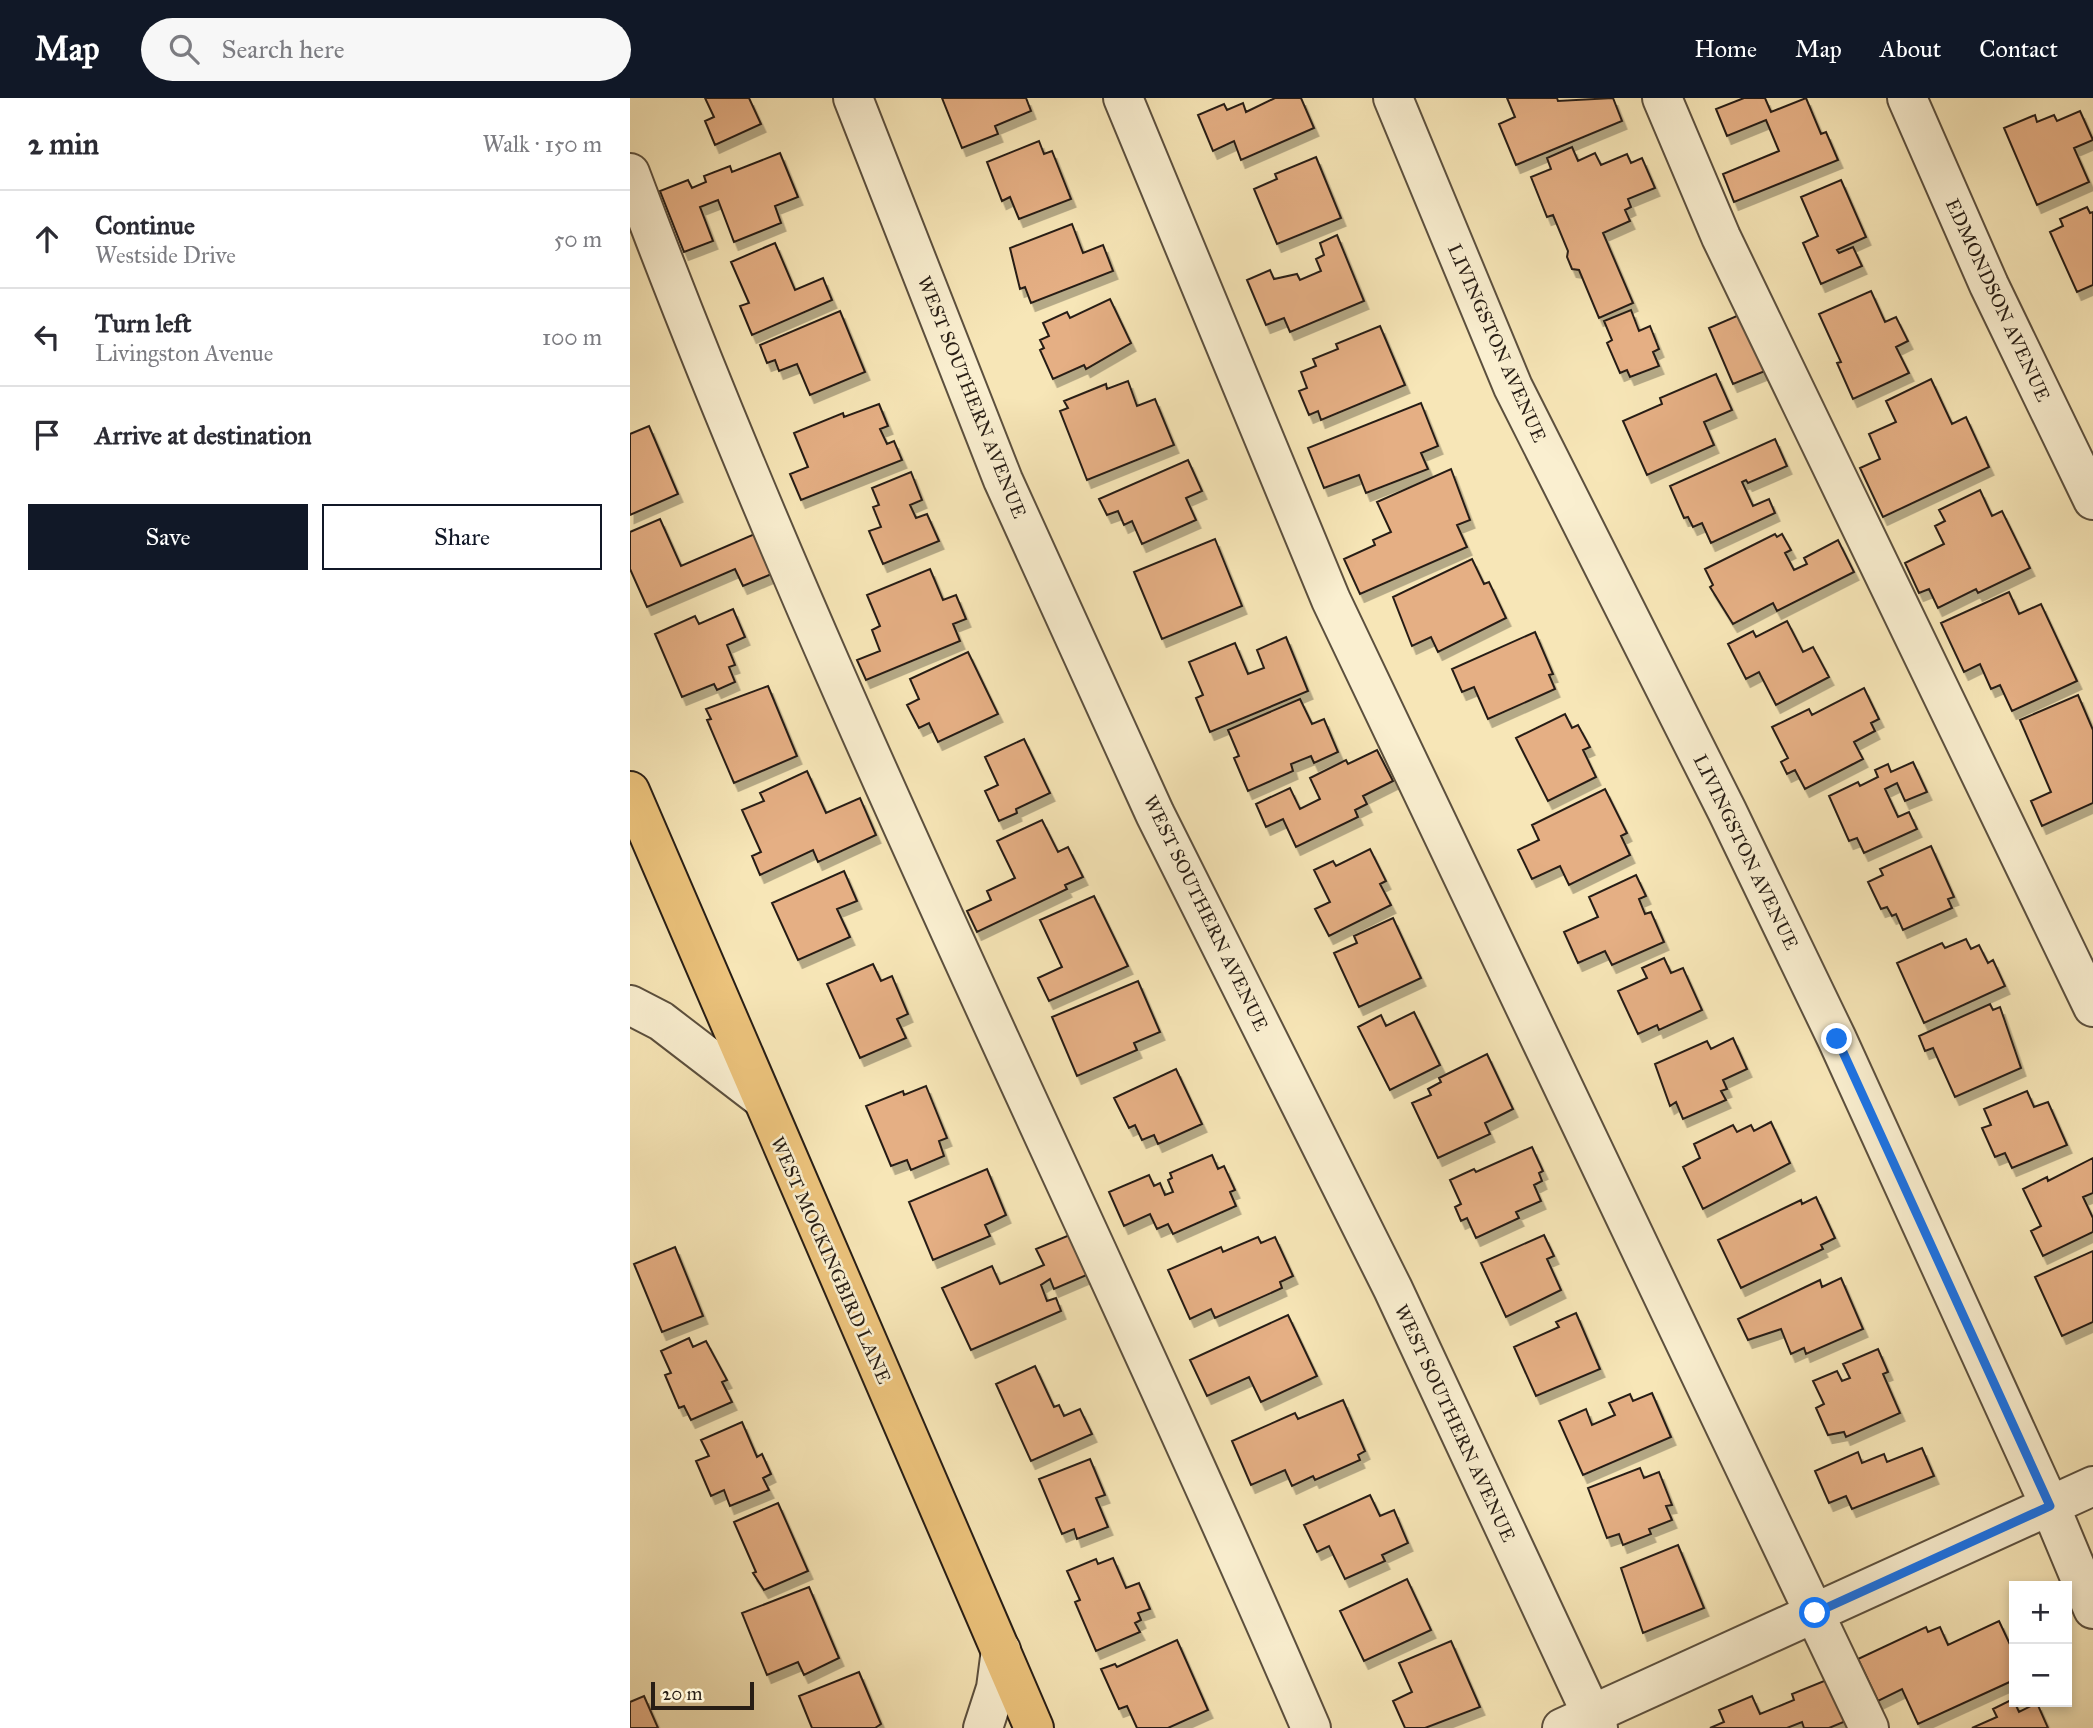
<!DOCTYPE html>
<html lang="en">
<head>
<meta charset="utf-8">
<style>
  :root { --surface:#fff; --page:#f7f7f7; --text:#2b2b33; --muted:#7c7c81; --line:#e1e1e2; --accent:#111827 }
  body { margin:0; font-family:"IM FELL Great Primer",serif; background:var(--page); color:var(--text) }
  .controls { position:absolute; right:21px; bottom:21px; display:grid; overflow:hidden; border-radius:0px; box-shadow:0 4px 10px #0003 }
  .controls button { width:63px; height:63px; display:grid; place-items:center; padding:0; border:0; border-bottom:2px solid var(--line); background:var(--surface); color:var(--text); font:35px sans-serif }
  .scale { position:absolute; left:21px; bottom:18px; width:103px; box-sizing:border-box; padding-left:7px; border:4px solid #281e15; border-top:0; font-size:19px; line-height:24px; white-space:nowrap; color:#281e15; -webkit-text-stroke:5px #faefd0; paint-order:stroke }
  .stop { position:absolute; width:21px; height:21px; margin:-16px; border:5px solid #1a73e8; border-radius:50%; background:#fff }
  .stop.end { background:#1a73e8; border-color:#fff; box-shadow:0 2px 7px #0008 }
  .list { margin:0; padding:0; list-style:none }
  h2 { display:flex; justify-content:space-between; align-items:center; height:91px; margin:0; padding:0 28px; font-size:30px }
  h2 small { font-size:23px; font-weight:400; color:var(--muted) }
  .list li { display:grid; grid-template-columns:46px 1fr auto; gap:21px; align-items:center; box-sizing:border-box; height:98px; padding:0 28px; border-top:2px solid var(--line) }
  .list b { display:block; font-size:26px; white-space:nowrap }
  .list p { margin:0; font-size:23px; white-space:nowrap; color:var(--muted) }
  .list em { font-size:23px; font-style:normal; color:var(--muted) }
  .actions { display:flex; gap:14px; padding:21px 28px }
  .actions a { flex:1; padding:16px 0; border:2px solid var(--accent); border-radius:0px; text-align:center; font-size:24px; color:var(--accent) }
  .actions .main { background:var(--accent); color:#fff }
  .icon { flex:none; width:38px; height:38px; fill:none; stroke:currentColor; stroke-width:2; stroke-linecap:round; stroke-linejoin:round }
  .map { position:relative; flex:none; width:1463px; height:1630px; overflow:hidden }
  header { display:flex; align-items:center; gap:42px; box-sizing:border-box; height:98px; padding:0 35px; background:var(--accent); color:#fff }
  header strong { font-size:33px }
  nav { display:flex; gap:38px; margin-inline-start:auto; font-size:24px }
  .search { width:490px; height:63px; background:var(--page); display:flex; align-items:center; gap:18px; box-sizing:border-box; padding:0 24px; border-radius:38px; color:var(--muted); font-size:26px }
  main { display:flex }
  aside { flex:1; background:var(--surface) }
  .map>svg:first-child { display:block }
  .building { fill:#e5af84; stroke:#281e15; stroke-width:2; filter:url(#shadow) }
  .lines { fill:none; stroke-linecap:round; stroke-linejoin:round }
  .minor-casing { stroke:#5c503e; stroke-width:42 }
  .major-casing { stroke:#281e15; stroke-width:42 }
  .minor { stroke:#faefd0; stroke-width:38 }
  .major { stroke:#ecc37c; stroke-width:38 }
  .route { stroke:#1a73e8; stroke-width:9 }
  .labels { text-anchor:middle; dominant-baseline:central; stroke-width:5; stroke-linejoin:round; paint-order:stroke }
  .street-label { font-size:19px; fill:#281e15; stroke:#faefd0 }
</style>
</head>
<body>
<header>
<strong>Map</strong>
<div class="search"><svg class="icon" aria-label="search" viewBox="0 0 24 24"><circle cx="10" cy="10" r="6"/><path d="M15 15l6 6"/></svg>Search here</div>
<nav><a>Home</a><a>Map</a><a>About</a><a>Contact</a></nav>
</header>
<main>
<aside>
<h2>2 min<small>Walk · 150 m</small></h2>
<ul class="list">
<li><svg class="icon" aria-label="ahead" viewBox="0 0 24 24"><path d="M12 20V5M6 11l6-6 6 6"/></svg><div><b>Continue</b><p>Westside Drive</p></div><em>50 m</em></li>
<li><svg class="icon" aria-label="left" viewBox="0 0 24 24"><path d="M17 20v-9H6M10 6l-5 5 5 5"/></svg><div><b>Turn left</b><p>Livingston Avenue</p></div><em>100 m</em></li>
<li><svg class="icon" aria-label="arrive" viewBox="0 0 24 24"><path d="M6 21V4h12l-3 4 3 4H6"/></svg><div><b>Arrive at destination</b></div></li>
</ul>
<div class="actions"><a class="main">Save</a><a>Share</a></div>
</aside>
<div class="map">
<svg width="1463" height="1630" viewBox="0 0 1463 1630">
  <defs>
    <filter id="shadow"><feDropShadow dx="4.5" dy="8" stdDeviation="0" flood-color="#0004"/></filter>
  </defs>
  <rect width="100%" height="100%" fill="#f7e6b7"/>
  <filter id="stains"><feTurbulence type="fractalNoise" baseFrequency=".00286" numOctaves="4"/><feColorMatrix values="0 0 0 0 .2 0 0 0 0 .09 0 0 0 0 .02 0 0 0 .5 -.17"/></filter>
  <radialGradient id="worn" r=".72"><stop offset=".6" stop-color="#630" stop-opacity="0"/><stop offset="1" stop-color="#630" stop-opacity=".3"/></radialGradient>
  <path class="building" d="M75,0H119L131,26L85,47L75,23L84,19Z
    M312,0H396L401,13L365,28L368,36L332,50Z
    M645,0H671L684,30L611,62L604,43L583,53L568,17L594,6L597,12L613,5L616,14Z
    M877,0H927L928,3L983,0L992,23L886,67L869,26L885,19Z
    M1114,0H1135L1141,14L1176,0L1191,36L1196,34L1208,62L1104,104L1093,76L1149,53L1136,22L1097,38L1086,11Z
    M1450,13L1463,42L1444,50L1459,84L1407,107L1374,30L1405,17L1407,24L1424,17L1427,23Z
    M409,43L414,56L422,53L441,101L389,121L380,99L372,103L357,64Z
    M942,49L948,63L965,55L971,67L997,56L1001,65L1012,60L1025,90L998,101L1001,109L995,112L1000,123L973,135L1003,205L969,220L949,172L942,171L937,159L938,153L923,117L917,119L901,79L921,71L917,60Z
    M150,55L168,99L145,108L151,125L104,144L88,102L70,109L83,143L54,154L30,93L58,82L62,90L76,84L74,78L100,68L102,74Z
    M686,59L711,120L647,146L624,91L647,81L645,76Z
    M1211,82L1236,139L1207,152L1209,155L1223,149L1232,168L1191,186L1173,145L1188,138L1171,99Z
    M1457,109L1460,115L1463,114V187L1447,194L1420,134L1433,128L1430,121Z
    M442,126L453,155L473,147L483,173L401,205L395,189L390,191L380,150Z
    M707,137L734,203L660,234L654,220L636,227L617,182L640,172L644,181L667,176L670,182L691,173L686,161L694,157L690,145Z
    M145,145L165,192L193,180L202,202L122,237L110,208L119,205L101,164Z
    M1241,193L1255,224L1266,219L1278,243L1266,249L1279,275L1223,301L1207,265L1211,264L1189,216Z
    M480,201L501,245L456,271L454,267L423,281L410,252L414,250L410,242L419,238L413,225L437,214L440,220Z
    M1001,212L1009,233L1020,228L1029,251L1023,254L1029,268L1000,279L997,272L990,275L977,245L982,242L974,223Z
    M210,213L235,274L180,297L167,266L149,273L145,262L137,265L130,247Z
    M1116,214L1140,271L1103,286L1079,230Z
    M750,228L775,287L691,322L688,313L679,317L669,293L677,290L671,274L686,268L683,261L708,251L706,246Z
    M1086,276L1102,312L1074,324L1084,347L1017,377L993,323L1032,306L1030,300Z
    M1301,281L1322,326L1336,319L1359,369L1253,419L1230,370L1250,361L1239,336L1266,324L1256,303Z
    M498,283L507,308L525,301L544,347L457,382L430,313L438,310L434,303L476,286L477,291Z
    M791,305L808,348L791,355L798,371L736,395L729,377L694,390L678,350Z
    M249,306L258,328L250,331L257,346L264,343L272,362L171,402L160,376L178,369L164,335L213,315L214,319Z
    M19,328L48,396L0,417V336Z
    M1145,341L1157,368L1118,385L1116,382L1112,384L1123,408L1139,401L1145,415L1081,445L1072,425L1063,429L1058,419L1054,420L1040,388Z
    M558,362L572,393L556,400L566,422L512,446L502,423L494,427L488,413L477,417L469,401Z
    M821,371L840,422L827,427L837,449L730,496L714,461L745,447L743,442L761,434L747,404Z
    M281,374L292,402L280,407L286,420L297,416L309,443L253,466L239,433L251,429L243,409L249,407L242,390Z
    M1350,392L1362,418L1372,413L1400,470L1348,495L1346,491L1308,510L1299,491L1289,495L1275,465L1314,446L1305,428L1315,423L1309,412Z
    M30,421L51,468L127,435L144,475L113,488L105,471L17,509L0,471V434Z
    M1145,436L1147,439L1152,436L1161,452L1155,455L1164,472L1177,466L1174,460L1208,442L1224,474L1147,513L1143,505L1103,526L1080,489L1083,487L1075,471Z
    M585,441L612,508L532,541L504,474Z
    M842,461L854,486L859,484L876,520L808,554L801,539L782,548L763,499Z
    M300,471L313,502L326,497L336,521L323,526L330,543L236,582L227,562L250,553L242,532L250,528L237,497Z
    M1379,494L1389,516L1411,506L1447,583L1382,613L1370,587L1361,591L1350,566L1334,574L1311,525Z
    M103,511L115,539L97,547L105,567L99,569L105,584L87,592L84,586L52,599L25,536L65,518L69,526Z
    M1157,523L1173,554L1183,549L1199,579L1146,607L1129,574L1116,581L1098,546L1123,533L1126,539Z
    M905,534L923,576L919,577L925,591L858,621L844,589L832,594L822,571Z
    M656,539L678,593L580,634L566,600L573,597L559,564L605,545L618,576L634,570L627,552Z
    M338,554L368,616L308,644L299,625L289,630L277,607L289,601L280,581Z
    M138,588L167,658L104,685L77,622L81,621L76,611Z
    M1234,590L1249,621L1241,625L1245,633L1224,644L1233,661L1175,691L1165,672L1157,676L1151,664L1158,660L1142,629L1179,611L1182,617Z
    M1448,597L1463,632V705L1412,728L1401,703L1421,694L1390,622Z
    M670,601L682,626L694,621L708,654L684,665L681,658L661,666L663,673L618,693L604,660L609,658L598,632Z
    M935,616L942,630L948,627L960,649L953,652L966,679L918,703L886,640Z
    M394,641L420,695L386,711L387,715L369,723L355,693L368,687L355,659Z
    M747,652L763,683L733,698L737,706L725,712L728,719L666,749L653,721L636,729L626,706L660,690L670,711L690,701L680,680L716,662L718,666Z
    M1283,664L1297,694L1275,703L1267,685L1255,691L1268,719L1279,714L1287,731L1234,755L1227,740L1219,743L1199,698L1228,684L1230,688L1248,679L1245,672L1258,666L1261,674Z
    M177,673L196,715L230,700L246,737L188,764L183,752L130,777L122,758L131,754L112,712L134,703L130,695Z
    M975,691L997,735L991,738L1000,757L939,787L930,768L902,781L888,752L909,742L902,727Z
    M412,722L428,754L438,749L453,779L435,787L437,791L347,834L337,813L361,802L357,793L385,780L367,743Z
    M1301,748L1324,799L1318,801L1322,810L1273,832L1266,816L1262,818L1257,809L1251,811L1238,784L1253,777L1250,771Z
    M740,751L756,783L750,786L761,807L699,838L685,811L700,804L684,772L703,763L706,768Z
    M214,773L227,803L207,811L220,839L168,862L142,805Z
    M1006,777L1016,798L1009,801L1015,816L1021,814L1034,844L982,867L975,853L948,865L934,834L968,819L959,799Z
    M464,798L498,868L419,903L408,880L432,869L410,822Z
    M763,820L791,880L729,909L704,855L727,845L724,838Z
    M1336,841L1341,851L1349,847L1358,865L1363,862L1375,888L1294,925L1267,865L1312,845L1315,850Z
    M1034,860L1041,875L1053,870L1072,912L1029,932L1027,927L1008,936L988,893L1017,880L1012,870Z
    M243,866L251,883L262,878L278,916L267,921L276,940L230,960L197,886Z
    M508,883L530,934L504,945L507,952L447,978L422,919Z
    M1360,906L1363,912L1370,909L1391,970L1325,999L1303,950L1295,953L1289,938Z
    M784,914L810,967L760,992L728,929L751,917L756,928Z
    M1103,940L1117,971L1093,982L1097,991L1091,993L1096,1002L1053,1021L1046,1004L1040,1008L1025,966L1077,943L1081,951Z
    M857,956L883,1011L855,1025L860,1036L808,1060L782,1005L801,997L798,991L811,984L809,980Z
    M546,971L572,1026L528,1046L524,1037L512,1042L505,1027L499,1030L484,1000Z
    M296,988L317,1040L309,1043L314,1058L281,1072L277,1062L261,1068L236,1008L273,993L274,997Z
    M1397,993L1404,1009L1418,1004L1437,1047L1382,1070L1375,1055L1365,1059L1352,1030L1361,1027L1354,1011Z
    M1141,1024L1160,1065L1073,1111L1053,1069L1070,1060L1064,1046L1103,1027L1107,1034L1121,1027L1124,1033Z
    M902,1049L913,1073L909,1075L912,1083L904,1087L911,1103L886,1114L889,1120L846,1140L837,1120L831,1123L825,1109L831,1106L820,1082L844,1071L846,1074Z
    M582,1057L588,1071L594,1068L605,1092L600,1094L606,1108L543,1136L538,1126L527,1131L520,1116L494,1128L479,1094L519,1077L524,1088L530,1085L535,1097L543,1094L538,1082L542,1080L540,1075Z
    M1463,1060V1095L1453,1099L1463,1120V1134L1413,1158L1401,1133L1411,1128L1393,1091L1417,1079L1418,1083Z
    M357,1071L376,1117L355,1127L360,1138L303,1162L279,1104Z
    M1186,1099L1205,1140L1191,1147L1193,1151L1111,1190L1088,1142L1171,1102L1172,1106Z
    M442,1136L459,1176L424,1191L420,1181L411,1187L417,1203L426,1200L431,1213L341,1252L312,1190L362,1168L370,1186L414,1167L406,1151Z
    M914,1137L924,1158L917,1161L931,1192L876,1219L851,1165Z
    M628,1139L631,1145L645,1139L663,1178L650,1184L652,1190L585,1220L581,1211L560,1221L538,1172L591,1149L593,1154Z
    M45,1149L73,1218L32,1234L4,1166Z
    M1463,1153V1224L1432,1238L1405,1179Z
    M1211,1180L1233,1231L1176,1256L1174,1250L1161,1256L1151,1231L1118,1242L1108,1221L1190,1182L1192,1189Z
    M946,1215L970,1271L906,1298L884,1249L929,1229L926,1224Z
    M658,1217L687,1278L631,1304L619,1279L577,1298L560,1262Z
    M59,1240L63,1249L76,1243L97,1282L92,1284L102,1304L61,1322L54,1308L49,1310L35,1277L41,1275L31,1253Z
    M1248,1251L1258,1274L1253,1276L1270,1315L1216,1339L1214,1334L1198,1337L1186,1310L1194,1306L1183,1283L1207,1273L1212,1283L1220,1280L1213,1266Z
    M405,1268L424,1309L429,1307L434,1318L450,1311L462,1336L401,1363L366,1286Z
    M1022,1295L1041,1339L953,1377L929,1323L956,1311L962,1327L985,1317L979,1305L1000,1296L1003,1303Z
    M713,1302L735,1353L728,1357L730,1362L685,1382L683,1378L662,1388L655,1372L621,1387L602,1343L665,1315L668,1321Z
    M112,1324L127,1359L132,1356L141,1376L133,1380L139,1392L100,1408L94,1392L81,1398L66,1363L79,1358L71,1342Z
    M1292,1350L1304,1378L1222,1411L1216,1398L1199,1405L1185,1373L1228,1354L1232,1365L1254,1356L1257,1364Z
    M460,1361L475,1397L466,1400L478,1429L447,1441L444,1431L432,1436L409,1381Z
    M1010,1370L1014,1380L1029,1374L1042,1407L1036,1408L1042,1422L1019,1431L1021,1436L993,1447L989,1436L977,1440L958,1390Z
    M740,1397L750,1418L764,1412L778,1445L752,1457L755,1463L715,1481L699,1448L687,1454L674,1427Z
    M148,1405L178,1473L134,1492L123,1475L126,1474L104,1424Z
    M1048,1447L1074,1510L1013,1535L991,1470Z
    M483,1460L496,1490L509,1485L520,1511L508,1515L511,1522L505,1525L510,1534L466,1553L445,1504L450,1502L437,1473L466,1461L468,1466Z
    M777,1481L801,1532L734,1563L710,1513Z
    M179,1489L209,1560L174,1577L168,1564L137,1577L112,1515Z
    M1369,1523L1384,1555V1582L1288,1626L1272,1591L1248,1603L1228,1561L1296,1529L1298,1534L1310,1529L1318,1547Z
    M547,1542L578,1612L538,1630H507L497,1608L489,1611L471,1571L485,1566L487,1569Z
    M821,1543L850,1609L795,1630H775L763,1603L782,1594L769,1565Z
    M229,1574L251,1626L245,1630H182L169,1598Z
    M1199,1581L1216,1623L1199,1630H1174L1172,1624L1157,1630H1080L1094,1624L1089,1612L1122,1598L1130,1616L1164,1602L1162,1596Z
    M14,1598L28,1630H0V1604Z
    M1383,1601L1389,1614L1407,1605L1418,1630H1342L1367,1619L1363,1611Z"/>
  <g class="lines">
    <g class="minor-casing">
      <path id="minor" d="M223,0L373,382L525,716L763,1191L968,1630
        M493,0L701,502L1239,1630
        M763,0L883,289L1097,713L1207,941L1420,1408L1463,1511
        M1032,0L1091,139L1463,909
        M1277,0L1359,187L1463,402
        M0,75C198,605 457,1111 681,1630
        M0,907L31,923L130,999
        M353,1630L366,1590L371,1552
        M932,1630L1463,1388"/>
    </g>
    <g class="major-casing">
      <path id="major" d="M0,693L404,1630"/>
    </g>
    <use href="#minor" class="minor"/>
    <use href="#major" class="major"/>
  </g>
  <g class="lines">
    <path class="route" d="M1185,1515L1420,1408L1207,941"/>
  </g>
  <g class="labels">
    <g class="street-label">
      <text transform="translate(1368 202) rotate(65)">EDMONDSON AVENUE</text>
      <text transform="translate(867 245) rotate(66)">LIVINGSTON AVENUE</text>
      <text transform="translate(342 299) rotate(68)">WEST SOUTHERN AVENUE</text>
      <text transform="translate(1116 754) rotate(64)">LIVINGSTON AVENUE</text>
      <text transform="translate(576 815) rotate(64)">WEST SOUTHERN AVENUE</text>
      <text transform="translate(201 1162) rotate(66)">WEST MOCKINGBIRD LANE</text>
      <text transform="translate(825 1325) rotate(65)">WEST SOUTHERN AVENUE</text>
    </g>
  </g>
  <rect width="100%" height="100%" filter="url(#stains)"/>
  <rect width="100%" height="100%" fill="url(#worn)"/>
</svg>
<div class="controls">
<button>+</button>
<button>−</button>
</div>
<div class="scale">20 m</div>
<div class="stop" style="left:1185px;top:1515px"></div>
<div class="stop end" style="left:1207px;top:941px"></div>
</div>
</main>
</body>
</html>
